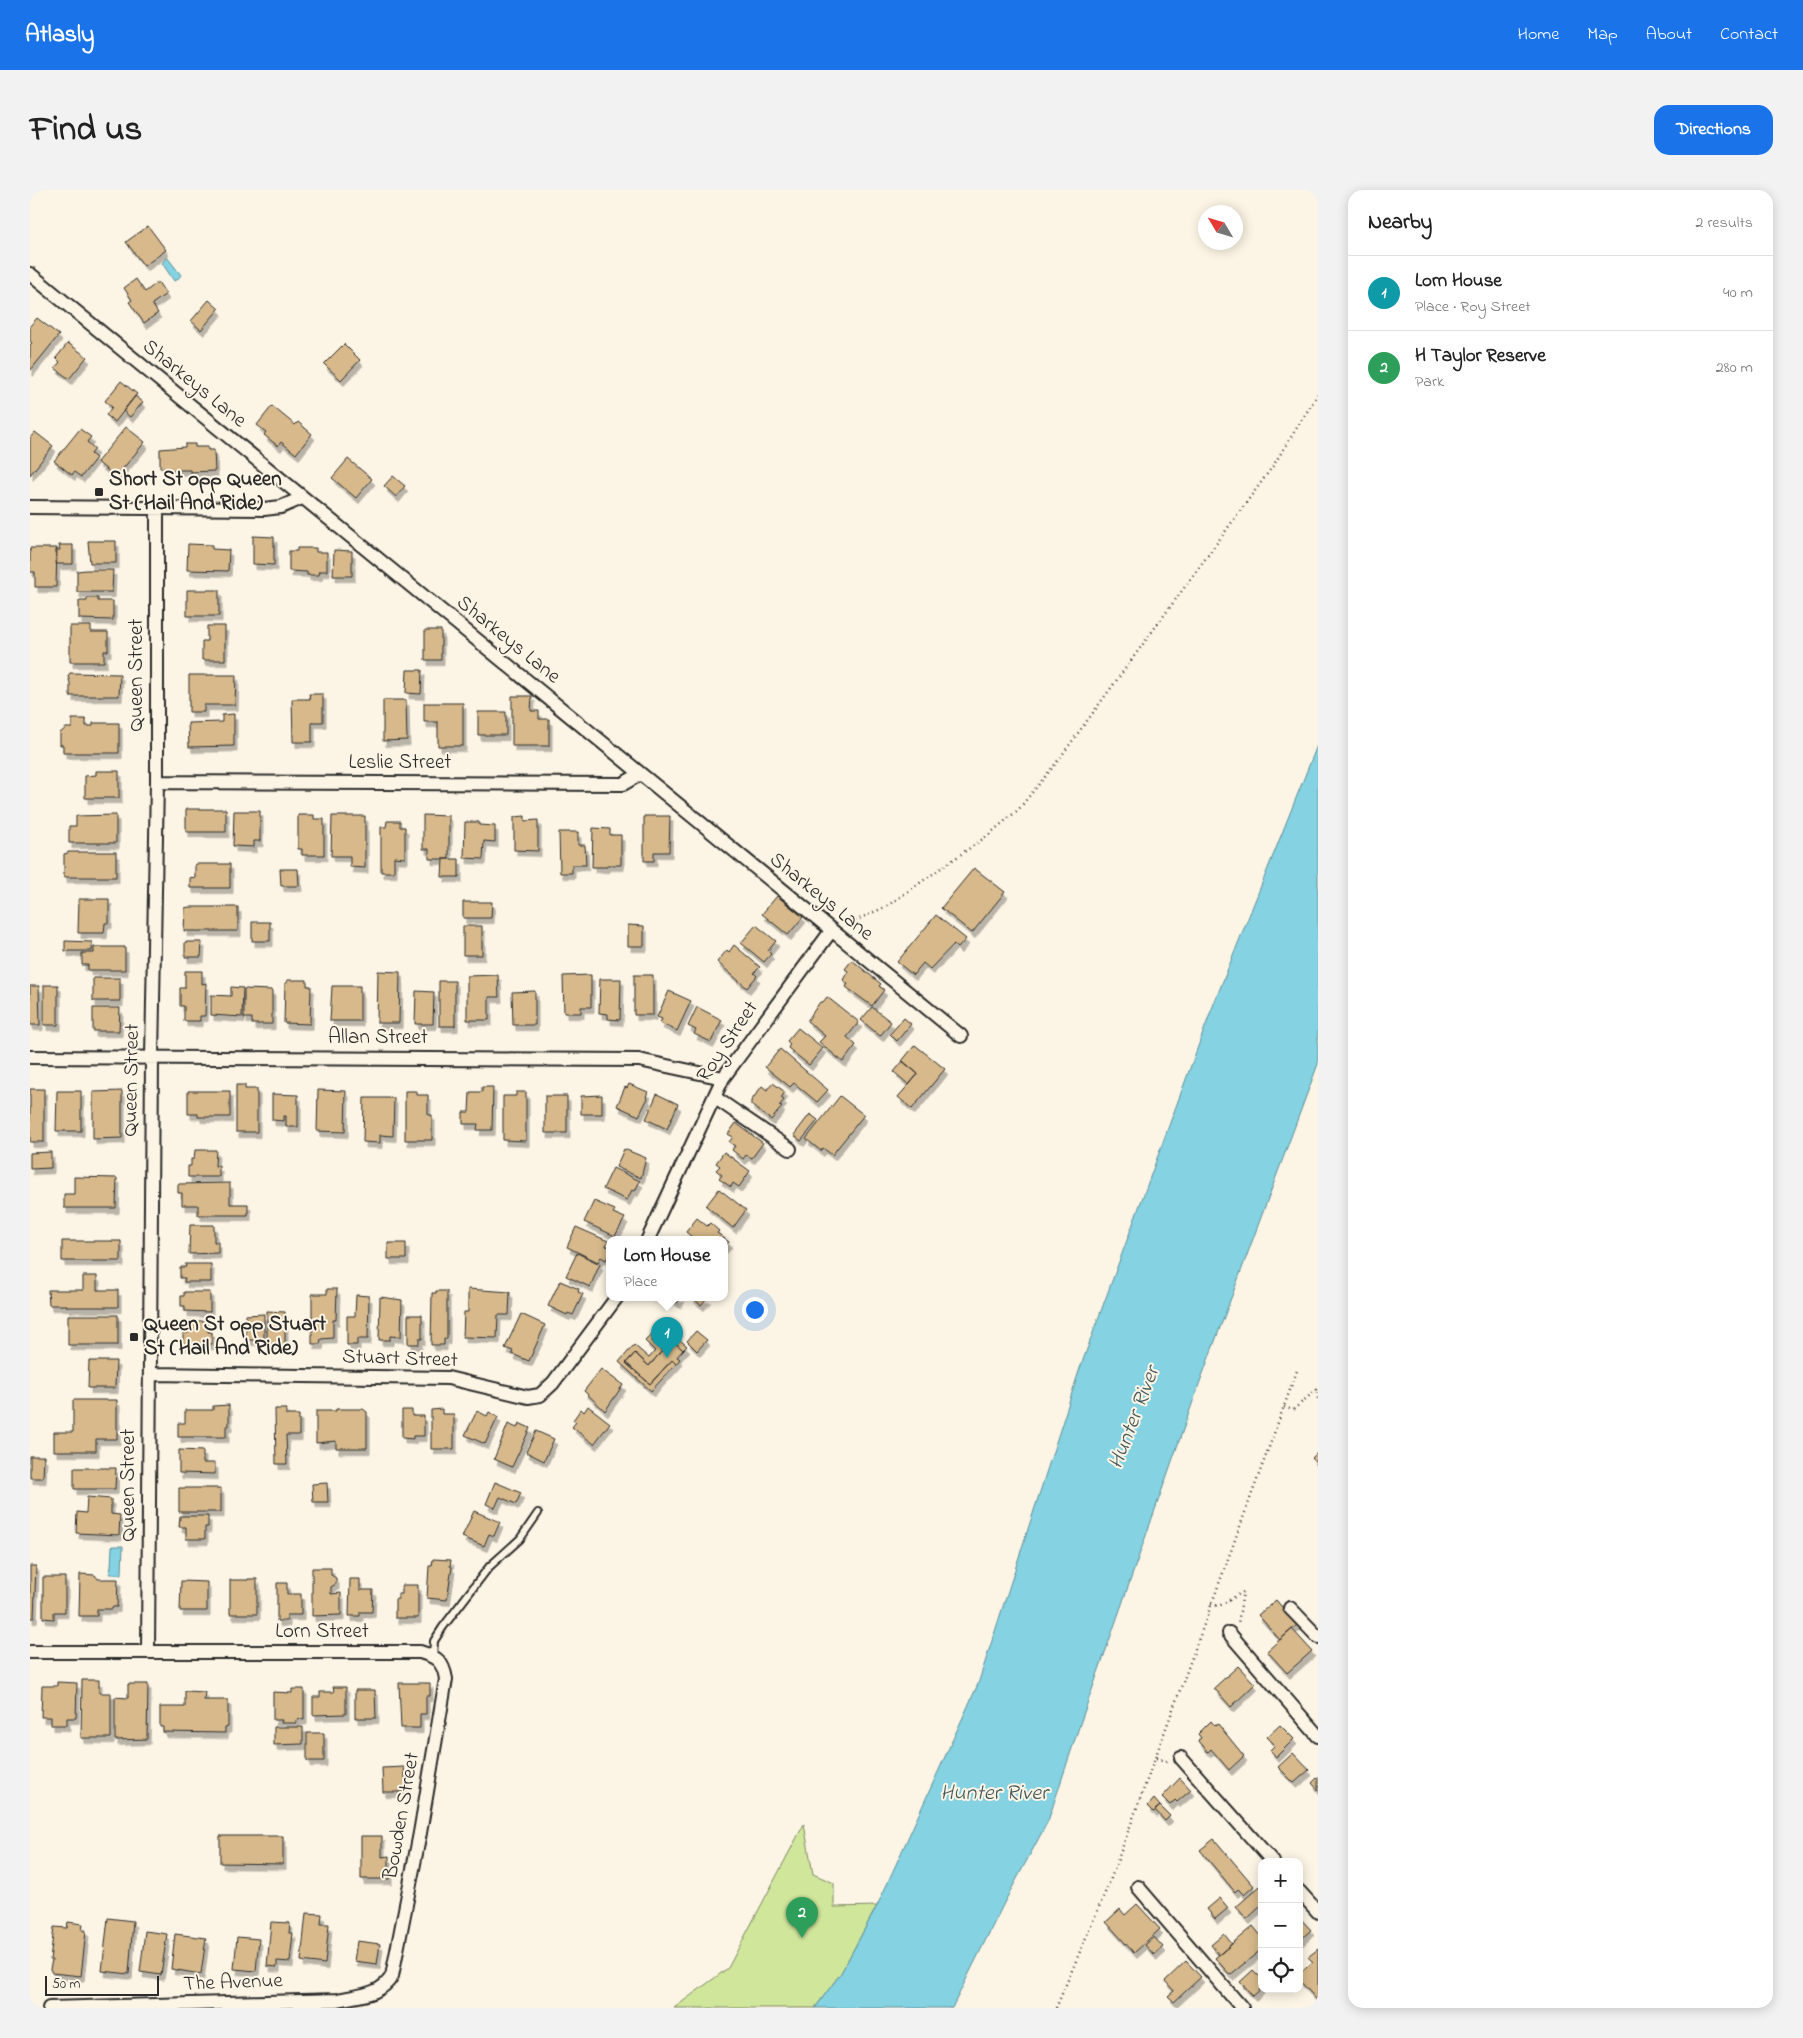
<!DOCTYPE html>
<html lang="en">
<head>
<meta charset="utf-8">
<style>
  :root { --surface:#fff; --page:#f2f2f2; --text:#222; --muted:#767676; --line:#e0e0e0; --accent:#1a73e8 }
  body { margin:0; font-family:"Indie Flower",sans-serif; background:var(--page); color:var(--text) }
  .controls { position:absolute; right:15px; bottom:15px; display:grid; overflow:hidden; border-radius:10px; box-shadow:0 2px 12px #0003 }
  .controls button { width:45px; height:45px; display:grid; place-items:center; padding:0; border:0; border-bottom:1px solid var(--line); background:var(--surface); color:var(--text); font:25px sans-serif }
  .compass { position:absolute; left:1168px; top:15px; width:45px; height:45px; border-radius:50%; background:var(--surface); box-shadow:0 2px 12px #0003; rotate:308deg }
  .scale { position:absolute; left:15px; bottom:12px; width:114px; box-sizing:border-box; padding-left:5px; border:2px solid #2b2b2b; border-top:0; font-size:14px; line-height:18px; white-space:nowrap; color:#2b2b2b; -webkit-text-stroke:4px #fcf5e5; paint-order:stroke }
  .you { position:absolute; left:724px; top:1119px; width:18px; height:18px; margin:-12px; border:4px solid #fff; border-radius:50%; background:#1a73e8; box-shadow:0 0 0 8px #1a73e833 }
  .badge { display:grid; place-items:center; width:32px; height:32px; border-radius:50%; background:var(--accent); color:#fff; font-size:16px; font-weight:700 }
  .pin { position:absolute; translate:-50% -41px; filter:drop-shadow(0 1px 2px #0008) }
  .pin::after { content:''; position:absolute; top:26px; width:18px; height:15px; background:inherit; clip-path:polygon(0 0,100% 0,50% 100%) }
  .popup { position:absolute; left:576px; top:1046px; width:122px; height:65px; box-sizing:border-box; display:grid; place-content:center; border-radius:10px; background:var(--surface); filter:drop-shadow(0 1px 4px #0005); font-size:16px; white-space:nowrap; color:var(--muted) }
  .popup b { font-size:19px; color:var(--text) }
  .popup::after { content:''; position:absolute; left:50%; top:100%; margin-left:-10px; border:10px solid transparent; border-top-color:var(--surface) }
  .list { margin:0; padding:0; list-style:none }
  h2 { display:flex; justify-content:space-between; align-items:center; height:65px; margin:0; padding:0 20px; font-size:21px }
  h2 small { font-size:16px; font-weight:400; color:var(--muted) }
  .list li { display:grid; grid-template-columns:32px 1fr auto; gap:15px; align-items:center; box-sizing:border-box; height:75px; padding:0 20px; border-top:1px solid var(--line) }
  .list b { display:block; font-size:19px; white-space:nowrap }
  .list p { margin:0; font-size:16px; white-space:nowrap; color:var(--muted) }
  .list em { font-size:16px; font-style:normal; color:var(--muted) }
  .icon { flex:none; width:28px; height:28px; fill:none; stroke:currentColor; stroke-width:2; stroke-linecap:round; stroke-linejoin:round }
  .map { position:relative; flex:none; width:1288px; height:1818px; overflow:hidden; border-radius:15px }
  header { display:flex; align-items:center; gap:30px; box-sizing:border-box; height:70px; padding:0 25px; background:var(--accent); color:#fff }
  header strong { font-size:24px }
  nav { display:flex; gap:28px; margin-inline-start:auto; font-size:18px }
  .intro { display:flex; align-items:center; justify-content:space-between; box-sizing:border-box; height:120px; padding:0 30px }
  h1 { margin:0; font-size:35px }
  .button { padding:12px 22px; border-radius:15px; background:var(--accent); color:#fff; font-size:18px; font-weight:700 }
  main { display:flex; gap:30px; padding:0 30px }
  aside { flex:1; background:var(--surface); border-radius:15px; box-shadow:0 2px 12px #0003 }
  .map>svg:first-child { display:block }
  .green { fill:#cfe69b; stroke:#7d8863 }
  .water { fill:#84d2e2; stroke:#608f99 }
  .building { fill:#d7b98b; stroke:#2b2b2b; filter:url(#shadow) }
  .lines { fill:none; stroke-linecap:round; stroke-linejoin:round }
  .service-casing { stroke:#2b2b2b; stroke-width:10 }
  .minor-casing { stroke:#2b2b2b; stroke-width:16 }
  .path { stroke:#2b2b2b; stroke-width:2.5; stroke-dasharray:1 4; stroke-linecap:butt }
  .service { stroke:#fcf5e5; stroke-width:6 }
  .minor { stroke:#fcf5e5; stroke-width:12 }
  .poi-dot { fill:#2b2b2b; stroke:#fcf5e5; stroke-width:2 }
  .labels { text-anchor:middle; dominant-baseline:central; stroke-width:4; stroke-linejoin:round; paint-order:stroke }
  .street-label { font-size:21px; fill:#2b2b2b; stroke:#fcf5e5 }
  .poi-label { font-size:21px; font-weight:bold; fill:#2b2b2b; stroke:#fcf5e5; text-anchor:start }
  .water-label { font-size:22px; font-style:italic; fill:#415559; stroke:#fcf5e5 }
</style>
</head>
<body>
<header>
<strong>Atlasly</strong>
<nav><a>Home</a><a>Map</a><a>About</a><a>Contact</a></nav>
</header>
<div class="intro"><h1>Find us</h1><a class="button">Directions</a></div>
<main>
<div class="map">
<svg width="1288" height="1818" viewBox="0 0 1288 1818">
  <defs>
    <filter id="shadow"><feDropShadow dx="3" dy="5.5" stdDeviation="0" flood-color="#0004"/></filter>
  </defs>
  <rect width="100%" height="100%" fill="#fcf5e5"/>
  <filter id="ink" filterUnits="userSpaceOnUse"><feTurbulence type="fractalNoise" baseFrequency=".02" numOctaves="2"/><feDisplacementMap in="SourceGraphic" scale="10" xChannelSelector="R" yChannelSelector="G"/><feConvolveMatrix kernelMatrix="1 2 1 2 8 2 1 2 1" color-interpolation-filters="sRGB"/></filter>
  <g filter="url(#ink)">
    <path class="green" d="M774,1634L783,1684L804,1693V1717L847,1716L811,1783L785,1818H644L698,1778Z"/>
    <path class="water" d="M137,67L151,85L147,90L144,91L132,73Z
      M1288,553V874L1168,1197L1050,1534L1018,1631L975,1711L922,1818H785L811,1783L847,1716L948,1494L1049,1181L1181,821Z
      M82,1356H93L92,1384H79L81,1377Z"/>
    <path class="building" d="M118,36L136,60L114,76L96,52Z
      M106,89L115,102L128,92L136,104L122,114L128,123L114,133L99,112L102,110L94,98Z
      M179,110L189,119L171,140L161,131Z
      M7,128L29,145L0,181V155L2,153L0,151V136Z
      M38,153L57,167L39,189L25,178L30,172L26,168Z
      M314,154L330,170L311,190L294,174Z
      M91,191L107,204L85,232L76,225L82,217L75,211Z
      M105,206L113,212L100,227L93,221Z
      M242,216L265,235L268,232L282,244L266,264L251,252L248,256L234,245L236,242L227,235Z
      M96,237L115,252L86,287L67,272Z
      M50,239L61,247L57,252L65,259L61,264L66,268L51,287L44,282L42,285L24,271Z
      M5,242L23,256L0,285V248Z
      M155,254H165V257H178V260H184L185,281L160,282V280H141V278H130V259L155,257Z
      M318,269L342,289L326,308L302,288Z
      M363,286L375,296L366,307L354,296Z
      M223,346L244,347V375L223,374Z
      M58,351H86V373H60Z
      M158,354L182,355V359L199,360L198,381L157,380Z
      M29,355H43V374H26V360H30Z
      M0,358H27L26,397H5V382H0Z
      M267,358H286V362H297V381H290L289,385H277V382L259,381V361H267Z
      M304,360L322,361V386H303Z
      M56,380H83L82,402H47V381Z
      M157,400H189V426H157Z
      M57,408H68V411H83V430L49,429V411H57Z
      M40,436H61V442H78V461H74V472H40Z
      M177,436H195V470H172V451H177Z
      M395,440H411V470H395Z
      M377,480H392L391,504L376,503Z
      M40,483L90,484L89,506H40V493L38,486Z
      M159,485H206L205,515H174V522H159Z
      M279,504H293V532H282V552H263L262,509H280Z
      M482,506H502L501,521H509V529H519V556H482Z
      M353,510H376L377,550L353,551Z
      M394,513H433V556H408V532H394Z
      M448,522H476V545H448Z
      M204,524V556L159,557L158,533L192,532V525Z
      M42,529H56V536H63V533H89V563H33V555H30V543L36,538H42Z
      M66,581H89V608H55V586L66,585Z
      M156,619H196V642H156Z
      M204,621H230V651H224V657L203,656Z
      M86,625V653H39V636H46V626Z
      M268,625H284V629H294V665H272V659H268Z
      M393,625L419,626V669H399V659H393Z
      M302,626H335V678L320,677V666H301Z
      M495,626V631L508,630V661L484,660V627Z
      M614,626H640L639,662H624V671H614Z
      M357,631H370V637H375V668L364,667V682H351V637H356Z
      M435,632H449V635L465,636V652L454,651L453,669L434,668Z
      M563,638L580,639V645H591V675H577V677H562Z
      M529,642H548V655H555L556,675H542V683H530Z
      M38,662H86V687H34V664L38,663Z
      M413,669H429V687H412Z
      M165,674H200V698H160V687L165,688Z
      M944,678L975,702L942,743L911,718Z
      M250,679H268L269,696H251Z
      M747,706L773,727L758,745L732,724Z
      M49,709H79V733H75L74,743H48Z
      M433,712H462L461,728H433Z
      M159,717H208V741H154L155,718Z
      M906,725L936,749L928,758L924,754L900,779L893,773L883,785L867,772Z
      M222,732H240V751H222Z
      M598,735L614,736V756H598Z
      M726,735L746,751L738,761L741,764L734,772L711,753Z
      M433,736H452V765H433Z
      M35,751L62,752V761H35Z
      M155,752H172L171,767H155Z
      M704,755L730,777L724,783L727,786L717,798L687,772L697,760L699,762Z
      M64,757H95V780H58V775H52V763H64Z
      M822,770L851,794L849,796L854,800L842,816L816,797L818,794L813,790L818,781L815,779Z
      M155,781H172V794L176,793L175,826H170V831H154V816H150V798H155Z
      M348,781L370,782L369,833H347Z
      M468,785L469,807H459V830H437V786Z
      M561,785V817H551V823H534L533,786Z
      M604,785H623V825H604Z
      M63,788H90V811H63Z
      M570,789H591L590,830L578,829V824L569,823Z
      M257,790H277V796H281L280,834L254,833L255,793H257Z
      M409,791H425V836H409Z
      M14,795H28V835H14Z
      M0,796H9L10,835H0Z
      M302,796H330V831H300Z
      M201,797L213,798L212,827L181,825V805L201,806Z
      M214,799L242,800V834H222V828H214Z
      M386,801L404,802L403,834H385Z
      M505,801V835H483L482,802Z
      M639,801L661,811L647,841L630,833L632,829L627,827Z
      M797,807L829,832L817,847L826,855L813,872L789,852L795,846L777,831L790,812H793Z
      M667,817L692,830L681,852L664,844L666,840L658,836Z
      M842,817L861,832L850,846L831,830Z
      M63,818H90L89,841H63Z
      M874,828L881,834L867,851L860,844Z
      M768,838L793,858L779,875L758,858L760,854L757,851Z
      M885,855L915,879L882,919L868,907L888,884L872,871Z
      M750,859L798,900L787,912L764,893L760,897L735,877Z
      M873,871L888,884L879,895L864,882Z
      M743,893L755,902L751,908L754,910L749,916L752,917L741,930L721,915V911L732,896L737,900Z
      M599,894L618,902L616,907L618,908L609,926L587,916L595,897L597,898Z
      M206,895H215V899H227V942H206Z
      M452,897H463L462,940H447L448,934H433V922H439L440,902H452Z
      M0,899H14V952H0Z
      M288,900L316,901L315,942L287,941Z
      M27,901H51V941H26Z
      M92,901V948L63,949V902Z
      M158,901H200V927H168V924H158Z
      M375,901H387V905H398V925H402V950H375Z
      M486,902H496V951L473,950V906H486Z
      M242,904L268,905V937H256V926H254V931L242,930Z
      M627,904L648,914L637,939L616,929Z
      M572,905V924H551V906Z
      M515,906H537V943H515Z
      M810,906L834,925L802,965L793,958L791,961L776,949Z
      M334,908H364L363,946L350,945V953L333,952Z
      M780,924L788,930L771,951L764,945Z
      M706,933L733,953L722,968L716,965L713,969L702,960L705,956L699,952L703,947L698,944Z
      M594,959L616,968L611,988L586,977Z
      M165,960H186L185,976H189V987H158V976H161V969H164Z
      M21,962V978L0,979V963Z
      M694,962L720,981L709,997L703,993L701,997L689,989L692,985L686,980L690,976L686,973Z
      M583,978L610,991L605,1001L602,1000L597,1010L573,999Z
      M44,987L87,988L86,1018H34V1004H44Z
      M200,993V1014H218V1025H168V1015H152V1003H148V994Z
      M689,999L716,1020L703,1038L676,1016Z
      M564,1011L585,1020L583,1023L595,1028L585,1046L554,1032Z
      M667,1028L677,1036L680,1033L689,1041L687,1043L699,1052L694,1058V1049H662L663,1048L656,1042Z
      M160,1035H184V1052H188V1063L159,1064Z
      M546,1037L578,1051L576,1056L580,1057V1063L576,1070L571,1067L568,1072L537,1057Z
      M32,1051H91V1071H32Z
      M358,1053H376V1069H358Z
      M547,1063L570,1074L560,1097L536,1086Z
      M155,1074H181V1092H154L155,1088H150V1077H156Z
      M53,1086H67V1100H88V1117H37V1115H19L18,1100H53Z
      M530,1091L549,1099L548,1102L553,1104L543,1125L538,1123L537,1125L518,1116Z
      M297,1099H307L306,1130H303V1148L291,1149L290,1154H282V1104H297Z
      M438,1099L480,1102L479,1125H468L467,1148L433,1147L434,1122H438Z
      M406,1101H417V1149H414V1155H401L402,1103H406Z
      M154,1102H180V1122L155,1121V1116H151V1106H154Z
      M326,1105L339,1106L338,1149H327V1155H317V1126H325Z
      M350,1107L372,1110L371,1147L360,1146V1150H349Z
      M638,1107H652L647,1113Z
      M661,1107H678L671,1115Z
      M237,1121L255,1122V1154H237Z
      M234,1124V1150H216V1125Z
      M491,1124L515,1135L499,1171L482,1164L483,1161L475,1158Z
      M38,1125H88V1155H38Z
      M378,1125H392V1149H389V1154H378Z
      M158,1131H177L178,1142H182V1154L153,1155V1143H158Z
      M631,1134L657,1156L653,1160L632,1140L622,1151L632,1161L619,1176L605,1163L596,1173L620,1194L642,1170L646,1174L621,1201L589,1172L604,1155L619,1168L625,1161L615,1151Z
      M632,1140L653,1160L647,1167L650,1169L646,1174L642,1170L620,1194L596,1173L605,1163L619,1176L632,1161L622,1151Z
      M666,1141L677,1150L667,1161L657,1151Z
      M59,1171H86L85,1198H58Z
      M571,1179L593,1195L575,1221L554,1201Z
      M43,1210H87V1249H66V1261H24V1242H43Z
      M199,1215V1236H196V1247H148V1233H155V1220H183V1216Z
      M558,1216L580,1233L564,1254L542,1237L546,1232L543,1230L551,1219L554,1222Z
      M245,1219H256V1225H269V1245H256L257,1274H246Z
      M306,1219H333L337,1222V1258H306V1251L286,1253V1221H306Z
      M412,1219V1224H424V1259H401V1220Z
      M372,1220H382V1226H394V1246H383V1249L372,1248Z
      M447,1221L457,1226L459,1222L468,1227L455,1254L435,1245Z
      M489,1233L500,1238L482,1277L464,1269L478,1234L487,1238Z
      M506,1241L524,1249L514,1271L496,1262Z
      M149,1260L173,1261V1273H185V1284L149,1283Z
      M1288,1262V1275L1282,1268Z
      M0,1266H14L13,1288H0Z
      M44,1278H86L85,1299H44Z
      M465,1292L491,1303L486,1314L470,1307L465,1318L456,1314Z
      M297,1293L298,1312H283L282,1294Z
      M149,1298H191V1322H149Z
      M57,1307L81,1309V1324L90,1325L89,1345L46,1343L47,1322L56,1323Z
      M444,1321L470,1332L464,1346L459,1344L454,1356L432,1347Z
      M150,1326H178V1337H175V1349H156V1337H149Z
      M403,1369L421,1370L420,1376L422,1377L417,1410L397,1408L399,1376H402Z
      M0,1376H6L4,1428H0Z
      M282,1378H301V1385L306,1388V1394L301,1397V1404L311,1403V1425L282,1426Z
      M50,1384L65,1385L68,1389H88L87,1417H83L82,1419H67V1426H49Z
      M13,1387H35V1422H24V1429L13,1428Z
      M218,1389H227V1424H200V1390H218Z
      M320,1389H330V1400H343L342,1422H330V1426H319Z
      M151,1391L177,1392V1421H150Z
      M247,1393H257V1404H271V1425H257V1431H247Z
      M372,1395H388V1428H365V1409H368V1404H372Z
      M1246,1410L1267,1435L1250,1450L1228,1425Z
      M1262,1439L1282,1461L1257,1483L1237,1461Z
      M1208,1476L1225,1494L1201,1517L1184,1498Z
      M52,1490H69V1503H81V1548H51Z
      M27,1492L47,1493L46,1528H37V1535H21V1527H11L12,1496H27Z
      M369,1493H400V1506H396V1524H390V1538H371Z
      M98,1494H118L117,1549L85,1550V1507L98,1508Z
      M303,1497H316V1524L283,1525V1507H290V1502H304Z
      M262,1499H274V1529L266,1530V1533H251L252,1530H243V1502L262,1503Z
      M325,1500H345L346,1528H325Z
      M155,1501L175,1502L174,1510H198V1537L195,1538V1543L133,1542V1537H130V1517H155Z
      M1181,1531L1185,1536L1188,1534L1214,1566L1199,1580L1181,1559L1178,1562L1168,1550L1171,1548L1168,1544Z
      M1250,1535L1264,1549L1246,1567L1240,1560L1245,1555L1237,1547Z
      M244,1537H273V1554L244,1555Z
      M277,1543H294V1571H277Z
      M1263,1563L1279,1580L1264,1593L1248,1577Z
      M374,1577L377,1602H353L352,1578Z
      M1288,1587V1600L1282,1593Z
      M1150,1588L1161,1600L1147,1612L1145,1610L1140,1615L1132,1607Z
      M1124,1609L1130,1616L1124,1622L1118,1616Z
      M1130,1616L1140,1626L1135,1631L1125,1620Z
      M190,1646H253V1674L190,1673Z
      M331,1646H352V1667L359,1666V1689H331Z
      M1184,1649L1224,1696L1214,1705L1208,1699L1205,1702L1170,1660Z
      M1230,1696L1232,1698V1715L1217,1729L1206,1717Z
      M1190,1708L1198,1718L1185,1729L1177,1719Z
      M1107,1714L1130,1739L1104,1763L1076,1732L1090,1719L1095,1725Z
      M276,1723L292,1724L291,1734H299L295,1774L271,1771Z
      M1269,1727L1281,1740L1269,1751Z
      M78,1728L103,1731L99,1784L72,1781Z
      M38,1732L53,1734L52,1740L56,1741L51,1786L22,1783L20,1779L22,1770H20L24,1737L37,1738Z
      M241,1732L260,1733L259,1743H263L260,1772L247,1771V1777L237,1776Z
      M1223,1736L1232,1747V1759L1200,1785L1185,1768Z
      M115,1741L137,1744L131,1785L110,1782Z
      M145,1744L176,1748L171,1784L141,1779Z
      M1194,1744L1202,1754L1189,1765L1181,1755Z
      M207,1747L229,1749L226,1781L204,1779Z
      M1124,1747L1133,1757L1124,1765L1115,1755Z
      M327,1751L350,1754L347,1774L324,1771Z
      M1288,1759V1811L1269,1790V1784L1283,1772L1278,1767Z
      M1156,1771L1171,1787L1144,1812L1138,1806L1144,1801L1135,1791Z
      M1223,1780L1231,1788L1232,1787V1798L1223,1806L1210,1792Z"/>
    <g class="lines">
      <g class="service-casing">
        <path id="service" d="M403,1466L404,1451L413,1437L459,1377L490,1349L508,1323"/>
      </g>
      <g class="minor-casing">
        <path id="minor" d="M0,84L931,846
          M0,317L234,319L251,317L272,308
          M127,592L593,594L610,584
          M0,867L609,870L693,888
          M684,907L760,959
          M618,1049L693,888L801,741
          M120,1184L418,1188L498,1207L510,1205L523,1193L587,1107
          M1260,1418L1288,1447
          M1199,1443L1288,1546
          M0,1462H390C407,1467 413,1471 416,1489L390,1643L362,1786C350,1806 329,1805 308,1810L19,1818
          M118,1462L122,867L127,592V318
          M1151,1568L1243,1672
          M1108,1697L1212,1818
          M1269,1701L1288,1722"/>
      </g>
      <path class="path" d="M816,735L857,716L957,646L988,620L1027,572L1243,276L1288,204
        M1254,1217L1263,1220L1287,1199L1288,1209
        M1181,1414L1189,1416L1213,1402L1208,1434
        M1126,1568L1139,1572
        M1026,1818L1080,1691L1268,1178"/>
      <use href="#service" class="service"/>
      <use href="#minor" class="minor"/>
    </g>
  </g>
  <g class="poi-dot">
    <rect x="64" y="297" width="10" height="10" rx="2.5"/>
    <rect x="99" y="1142" width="10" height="10" rx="2.5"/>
  </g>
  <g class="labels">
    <g class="street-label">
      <text transform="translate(164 194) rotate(39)">Sharkeys Lane</text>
      <text transform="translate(478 450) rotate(39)">Sharkeys Lane</text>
      <text transform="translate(107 485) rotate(-90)">Queen Street</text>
      <text x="370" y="573">Leslie Street</text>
      <text transform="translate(791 707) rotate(39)">Sharkeys Lane</text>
      <text x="348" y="848">Allan Street</text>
      <text transform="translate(698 852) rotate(-56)">Roy Street</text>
      <text transform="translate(102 890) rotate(-89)">Queen Street</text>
      <text transform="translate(370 1169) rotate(2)">Stuart Street</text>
      <text transform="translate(99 1295) rotate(-90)">Queen Street</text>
      <text x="292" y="1442">Lorn Street</text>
      <text transform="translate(372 1626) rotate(-80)">Bowden Street</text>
      <text transform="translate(203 1793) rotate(-2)">The Avenue</text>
    </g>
    <g class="poi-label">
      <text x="79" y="290">Short St opp Queen<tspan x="79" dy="24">St (Hail And Ride)</tspan></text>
      <text x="114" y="1135">Queen St opp Stuart<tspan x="114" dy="24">St (Hail And Ride)</tspan></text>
    </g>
    <g class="water-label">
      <text transform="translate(1105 1228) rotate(-69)">Hunter River</text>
      <text x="964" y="1604">Hunter River</text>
    </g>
  </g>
</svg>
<div class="controls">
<button>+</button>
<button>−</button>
<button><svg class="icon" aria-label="locate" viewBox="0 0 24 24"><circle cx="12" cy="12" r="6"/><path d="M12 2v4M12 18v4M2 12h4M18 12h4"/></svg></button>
</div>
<svg class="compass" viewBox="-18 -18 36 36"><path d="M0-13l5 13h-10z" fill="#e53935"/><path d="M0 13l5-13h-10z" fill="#767676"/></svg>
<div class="scale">50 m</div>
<div class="you"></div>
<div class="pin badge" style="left:637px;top:1168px;background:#0f9aa8">1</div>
<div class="popup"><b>Lorn House</b>Place</div>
<div class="pin badge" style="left:772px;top:1748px;background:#2e9e5b">2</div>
</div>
<aside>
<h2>Nearby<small>2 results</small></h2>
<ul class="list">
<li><span class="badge" style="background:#0f9aa8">1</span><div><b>Lorn House</b><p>Place · Roy Street</p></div><em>40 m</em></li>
<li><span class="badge" style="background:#2e9e5b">2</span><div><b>H Taylor Reserve</b><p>Park</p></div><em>280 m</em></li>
</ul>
</aside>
</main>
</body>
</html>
